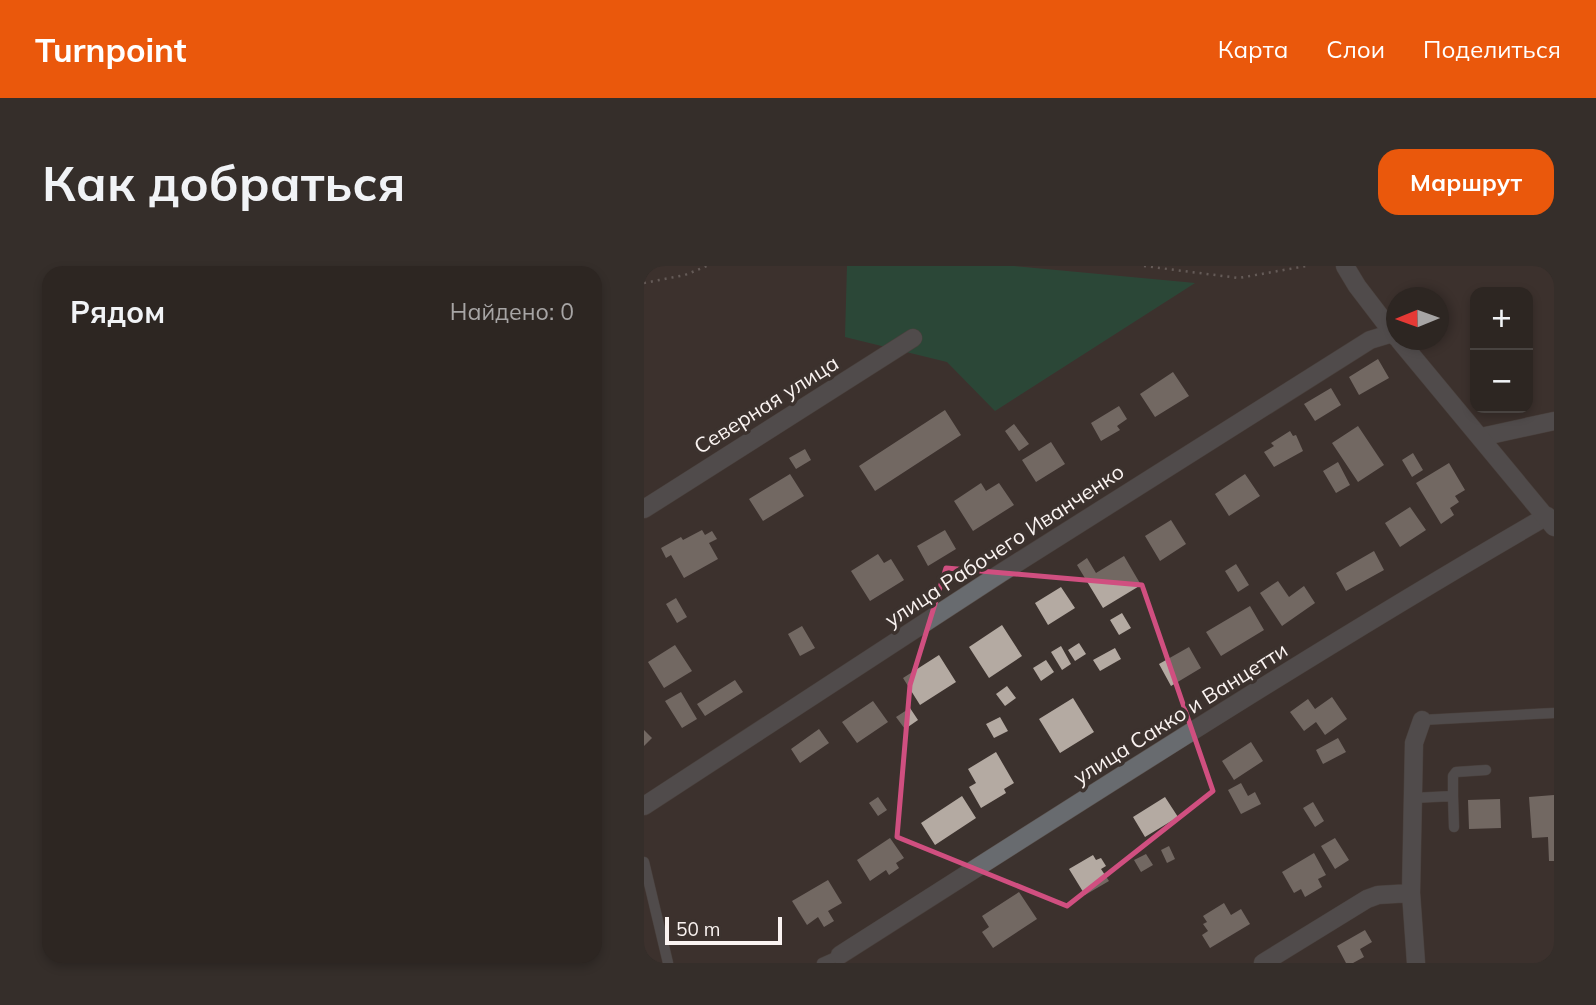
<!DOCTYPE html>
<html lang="ru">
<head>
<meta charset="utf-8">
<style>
  :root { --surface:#2d2622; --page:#352e2a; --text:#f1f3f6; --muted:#a7a5a5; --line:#484340; --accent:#ea580c }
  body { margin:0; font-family:Mulish,sans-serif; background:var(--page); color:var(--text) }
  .controls { position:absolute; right:21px; top:21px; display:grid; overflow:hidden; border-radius:14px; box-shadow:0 4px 10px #0003 }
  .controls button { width:63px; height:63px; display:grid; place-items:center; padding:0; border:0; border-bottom:2px solid var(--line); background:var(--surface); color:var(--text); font:35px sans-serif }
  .compass { position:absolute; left:742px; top:21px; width:63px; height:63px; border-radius:50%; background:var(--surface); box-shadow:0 4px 10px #0003; rotate:269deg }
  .scale { position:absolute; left:21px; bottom:18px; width:117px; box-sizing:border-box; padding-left:7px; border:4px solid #faf3f1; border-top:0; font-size:19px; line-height:24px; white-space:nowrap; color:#faf3f1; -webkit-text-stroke:5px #3c322e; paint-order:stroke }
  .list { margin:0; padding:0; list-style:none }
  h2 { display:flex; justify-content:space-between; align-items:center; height:91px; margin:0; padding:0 28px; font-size:30px }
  h2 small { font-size:23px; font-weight:400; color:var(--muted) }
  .map { position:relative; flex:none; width:910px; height:697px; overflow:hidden; border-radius:21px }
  header { display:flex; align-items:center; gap:42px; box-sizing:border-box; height:98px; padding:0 35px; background:var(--accent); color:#fff }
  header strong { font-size:33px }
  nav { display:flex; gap:38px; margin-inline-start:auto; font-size:24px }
  .intro { display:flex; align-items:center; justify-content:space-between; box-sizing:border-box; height:168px; padding:0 42px }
  h1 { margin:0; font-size:49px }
  .button { padding:18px 32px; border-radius:21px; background:var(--accent); color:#fff; font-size:24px; font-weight:700 }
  main { display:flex; gap:42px; padding:0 42px }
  aside { flex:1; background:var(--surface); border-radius:21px; box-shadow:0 4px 10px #0003 }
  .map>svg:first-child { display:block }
  .green { fill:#186344 }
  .building { fill:#b4aaa2 }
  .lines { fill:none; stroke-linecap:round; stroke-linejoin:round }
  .service-casing { stroke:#5a514d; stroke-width:11 }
  .minor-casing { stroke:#5a514d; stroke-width:19 }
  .tertiary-casing { stroke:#5a514d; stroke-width:19 }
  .path { stroke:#978e8b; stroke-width:2.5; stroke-dasharray:2 5; stroke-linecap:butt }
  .service { stroke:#686b6f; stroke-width:10 }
  .minor { stroke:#686b6f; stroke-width:18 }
  .tertiary { stroke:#686b6f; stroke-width:18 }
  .marked { fill:none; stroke:#d04f80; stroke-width:5; stroke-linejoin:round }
  .labels { text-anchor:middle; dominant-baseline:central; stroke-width:7; stroke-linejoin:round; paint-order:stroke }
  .street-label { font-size:21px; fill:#faf3f1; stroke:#3c322e }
</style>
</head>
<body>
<header>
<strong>Turnpoint</strong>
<nav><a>Карта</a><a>Слои</a><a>Поделиться</a></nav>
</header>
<div class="intro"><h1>Как добраться</h1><a class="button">Маршрут</a></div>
<main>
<aside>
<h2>Рядом<small>Найдено: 0</small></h2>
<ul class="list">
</ul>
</aside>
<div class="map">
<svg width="910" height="697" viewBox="0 0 910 697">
  <rect width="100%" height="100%" fill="#3c322e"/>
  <path class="green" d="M203,0H370L551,17L351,145L303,96L201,71Z"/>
  <path class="building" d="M734,93L745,112L715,129L705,111Z
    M529,106L545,130L511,151L496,128Z
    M687,122L697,139L671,155L660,138Z
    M475,140L483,153L473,160L476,164L457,175L447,157Z
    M301,144L317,169L231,225L215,200Z
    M370,158L385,178L375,185L361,165Z
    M714,160L740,199L714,216L688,177Z
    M646,165L649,170L652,169L659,185L630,201L620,186L630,180L627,177Z
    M407,176L421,198L392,216L378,194Z
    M161,183L167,194L152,203L145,192Z
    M769,187L779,204L768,211L758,194Z
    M694,196L706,219L692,227L679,205Z
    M805,197L821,224L811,230L815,236L806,242L810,249L797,258L772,217Z
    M146,208L160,230L119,255L105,233Z
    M601,208L616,230L585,250L571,228Z
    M337,217L342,225L355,217L370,239L329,265L310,235Z
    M766,241L782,264L756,281L741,257Z
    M527,254L542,278L516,295L501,270Z
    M58,264L61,269L68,265L73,273L65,277L74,293L40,312L27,289L22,292L17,282L37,271L39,274Z
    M301,264L312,283L284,300L273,280Z
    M730,285L740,304L702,325L692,307Z
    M234,288L240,297L247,293L260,314L226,335L207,305Z
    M480,290L497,319L459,342L433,299L443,292L452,307Z
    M592,298L605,319L594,326L581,305Z
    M634,315L645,331L660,320L671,337L638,360L616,327Z
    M417,321L431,342L404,359L391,337Z
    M32,332L43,351L33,357L22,338Z
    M606,340L620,364L577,390L562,366Z
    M478,347L487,362L475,369L466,354Z
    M358,359L378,390L345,412L325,381Z
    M158,360L171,382L156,390L144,368Z
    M435,377L442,388L431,395L424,384Z
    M31,379L48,405L20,422L4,396Z
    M417,380L427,398L418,404L407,386Z
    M545,381L557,402L527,420L515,398Z
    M471,382L477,393L456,405L449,394Z
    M295,389L312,416L276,439L259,412Z
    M402,394L410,406L397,415L389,402Z
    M91,414L99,426L61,450L53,438Z
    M363,420L372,432L361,440L352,428Z
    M37,426L53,453L38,462L21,435Z
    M688,431L703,453L681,469L672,456L660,465L646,446L664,433L671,443Z
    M429,432L450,466L416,487L395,453Z
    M229,435L244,456L213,477L198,456Z
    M266,442L274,454L261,463L252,451Z
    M356,451L364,465L350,472L342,458Z
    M175,463L185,477L156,497L147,483Z
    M0,464L8,472L0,480Z
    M694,472L702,486L679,498L672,484Z
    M607,476L619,495L590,514L578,495Z
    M352,486L370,517L360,523L362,527L337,542L325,521L332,517L324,503Z
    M597,517L604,530L611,526L617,538L597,548L584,524Z
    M910,529V595H905L904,571L888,572L885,531Z
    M318,530L332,552L291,579L277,557Z
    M234,531L243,544L234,550L225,537Z
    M521,531L534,551L501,571L489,551Z
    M856,533L857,562L825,563L824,534Z
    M669,536L680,555L671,561L659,542Z
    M246,572L260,592L252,597L255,602L245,609L242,604L226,615L213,594Z
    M691,572L705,594L691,603L677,580Z
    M525,580L531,593L523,597L517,584Z
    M670,587L682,609L674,613L678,621L661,631L657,623L650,627L638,606Z
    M502,588L509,599L497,606L490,594Z
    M449,589L452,594L457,592L462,600L457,603L465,615L441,629L425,603Z
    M184,614L198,637L184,645L190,655L180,661L174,651L163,659L148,635Z
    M375,626L393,653L349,682L338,666L345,661L338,650Z
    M580,637L587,649L597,643L606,658L566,682L558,669L564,665L559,658L563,656L559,650Z
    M721,664L728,676L716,683L720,691L709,697H702L693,680Z"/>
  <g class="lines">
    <g class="service-casing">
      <path id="service" d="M778,454L910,447
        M809,530V510L812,506L842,504
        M769,532L809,530L810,561
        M0,596L24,697
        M178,697L196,689"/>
    </g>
    <g class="minor-casing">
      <path id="minor" d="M837,171L910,155
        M0,243L269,72
        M0,540L357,307L726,74L749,67
        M196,689C430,540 663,389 903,250
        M619,697L723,633L734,629L767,627
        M772,697L767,627L770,477L778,454"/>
    </g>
    <g class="tertiary-casing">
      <path id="tertiary" d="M701,0L713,20L752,71
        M755,74L910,261"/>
    </g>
    <path class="path" d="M500,0L595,12L662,0
      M0,17L41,9L63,0"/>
    <use href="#service" class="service"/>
    <use href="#minor" class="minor"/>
    <use href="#tertiary" class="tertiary"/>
  </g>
  <path d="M0 0H910V697H0ZM302,302L498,319L569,525L423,640L253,571L266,419Z" fill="#3c322e" fill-opacity=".55" fill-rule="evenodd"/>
  <path class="marked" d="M302,302L498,319L569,525L423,640L253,571L266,419Z"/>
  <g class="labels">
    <g class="street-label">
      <text transform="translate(122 138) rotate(-32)">Северная улица</text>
      <text transform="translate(360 279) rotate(-33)">улица Рабочего Иванченко</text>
      <text transform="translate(536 447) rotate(-32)">улица Сакко и Ванцетти</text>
    </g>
  </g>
</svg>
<div class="controls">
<button>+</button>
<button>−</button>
</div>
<svg class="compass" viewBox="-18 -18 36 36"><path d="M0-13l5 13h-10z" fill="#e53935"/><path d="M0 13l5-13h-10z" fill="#a7a5a5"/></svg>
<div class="scale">50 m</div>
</div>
</main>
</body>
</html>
